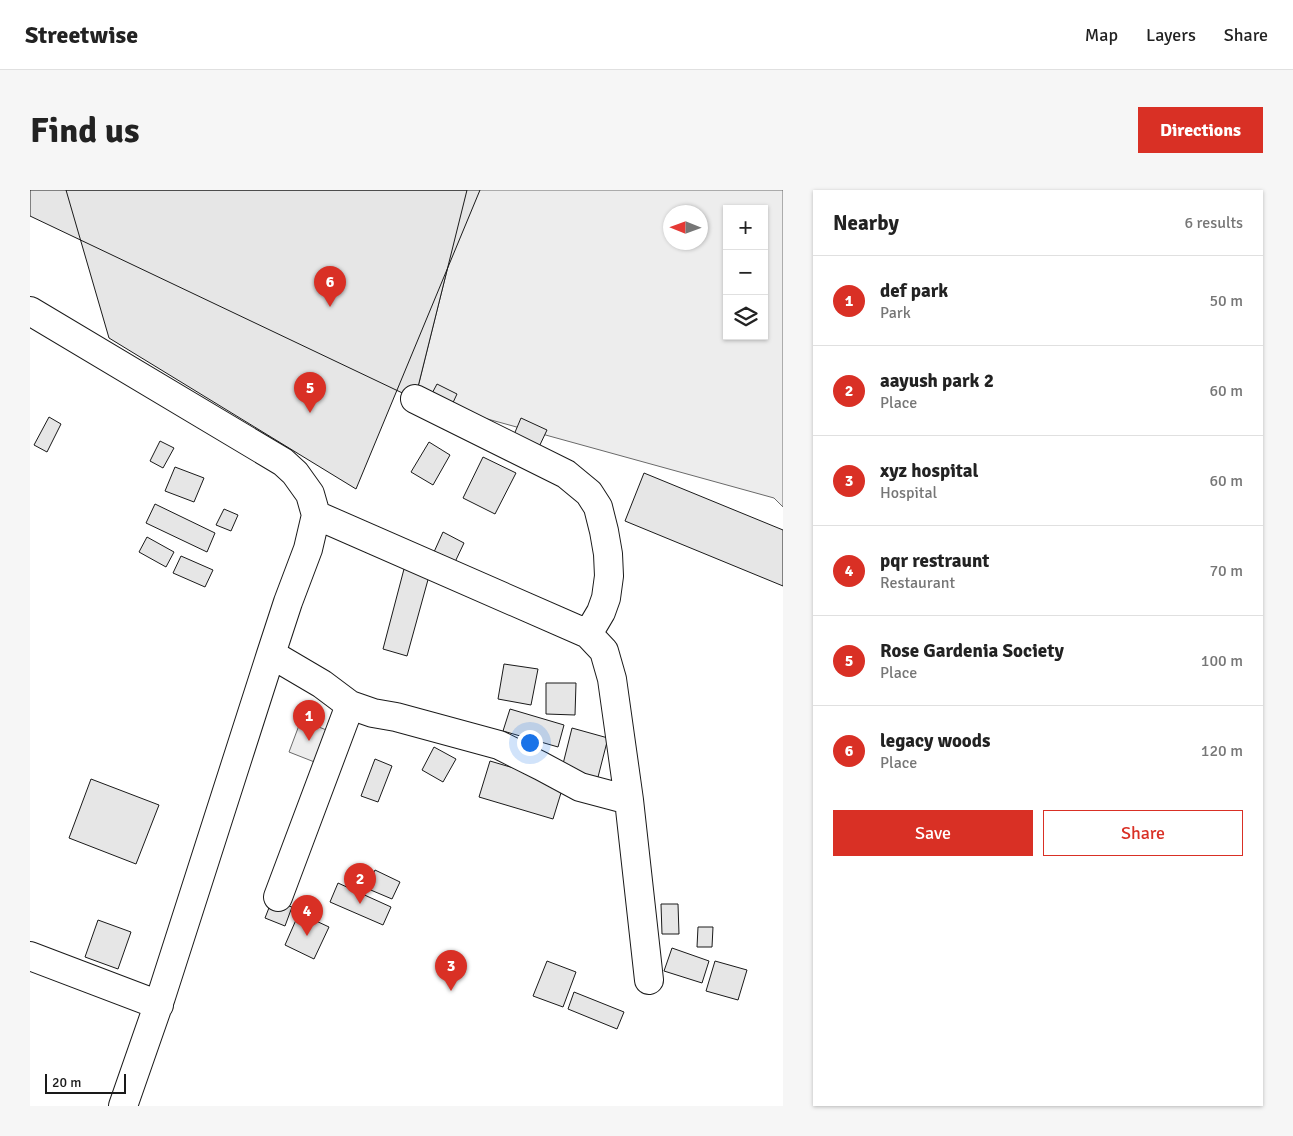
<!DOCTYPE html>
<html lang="en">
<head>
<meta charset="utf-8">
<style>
  :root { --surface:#fff; --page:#f6f6f6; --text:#222; --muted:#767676; --line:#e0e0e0; --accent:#d93025 }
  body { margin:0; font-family:Signika,sans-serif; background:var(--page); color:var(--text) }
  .controls { position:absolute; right:15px; top:15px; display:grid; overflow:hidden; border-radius:0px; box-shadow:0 1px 4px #0004 }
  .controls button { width:45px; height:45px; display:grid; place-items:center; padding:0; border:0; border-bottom:1px solid var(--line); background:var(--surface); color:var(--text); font:25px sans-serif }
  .compass { position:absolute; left:633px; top:15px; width:45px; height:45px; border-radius:50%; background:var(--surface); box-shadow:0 1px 4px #0004; rotate:271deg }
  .scale { position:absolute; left:15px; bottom:12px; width:81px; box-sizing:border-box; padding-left:5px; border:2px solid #1a1a1a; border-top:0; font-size:14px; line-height:18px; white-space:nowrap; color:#1a1a1a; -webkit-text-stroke:4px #fff; paint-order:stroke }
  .you { position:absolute; left:499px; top:552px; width:18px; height:18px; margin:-12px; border:4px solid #fff; border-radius:50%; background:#1a73e8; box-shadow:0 0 0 8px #1a73e833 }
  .badge { display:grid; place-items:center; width:32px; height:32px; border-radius:50%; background:var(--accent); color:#fff; font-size:16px; font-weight:700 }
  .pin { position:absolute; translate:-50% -41px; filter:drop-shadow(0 1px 2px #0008) }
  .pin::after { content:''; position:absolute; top:26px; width:18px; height:15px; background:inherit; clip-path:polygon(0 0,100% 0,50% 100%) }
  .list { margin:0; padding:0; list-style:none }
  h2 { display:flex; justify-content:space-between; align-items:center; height:65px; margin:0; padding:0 20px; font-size:21px }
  h2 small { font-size:16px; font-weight:400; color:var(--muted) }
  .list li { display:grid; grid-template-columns:32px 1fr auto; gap:15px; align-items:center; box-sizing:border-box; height:90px; padding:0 20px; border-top:1px solid var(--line) }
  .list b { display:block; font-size:19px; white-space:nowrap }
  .list p { margin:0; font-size:16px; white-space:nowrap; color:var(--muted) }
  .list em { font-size:16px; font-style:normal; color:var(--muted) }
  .actions { display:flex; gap:10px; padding:15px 20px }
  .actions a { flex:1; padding:11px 0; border:1px solid var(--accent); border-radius:0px; text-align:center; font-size:18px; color:var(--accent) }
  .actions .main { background:var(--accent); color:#fff }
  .icon { flex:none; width:28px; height:28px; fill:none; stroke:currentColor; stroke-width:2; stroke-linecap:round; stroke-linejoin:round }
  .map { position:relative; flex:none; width:753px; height:916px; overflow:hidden; border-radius:0px }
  header { display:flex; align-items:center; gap:30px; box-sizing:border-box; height:70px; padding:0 25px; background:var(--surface); border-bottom:1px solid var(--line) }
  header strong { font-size:24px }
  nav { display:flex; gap:28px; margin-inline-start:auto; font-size:18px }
  .intro { display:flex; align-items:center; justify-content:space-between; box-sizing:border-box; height:120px; padding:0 30px }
  h1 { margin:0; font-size:35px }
  .button { padding:12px 22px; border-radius:0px; background:var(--accent); color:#fff; font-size:18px; font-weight:700 }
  main { display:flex; gap:30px; padding:0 30px }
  aside { flex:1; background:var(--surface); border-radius:0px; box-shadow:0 1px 4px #0004 }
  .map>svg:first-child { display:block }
  .built { fill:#ededed; stroke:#6a6a6a; fill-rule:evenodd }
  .building { fill:#e6e6e6; stroke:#1a1a1a }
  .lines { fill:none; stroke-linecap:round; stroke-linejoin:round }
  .minor-casing { stroke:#1a1a1a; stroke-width:30 }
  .minor { stroke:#fff; stroke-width:28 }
</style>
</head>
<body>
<header>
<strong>Streetwise</strong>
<nav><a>Map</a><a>Layers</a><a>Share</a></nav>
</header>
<div class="intro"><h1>Find us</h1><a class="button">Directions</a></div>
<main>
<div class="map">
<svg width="753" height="916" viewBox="0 0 753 916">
  <rect width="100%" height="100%" fill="#fff"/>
  <path class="built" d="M437,0H753V317L744,308L385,209ZM697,19H734V146H697ZM641,22H671V52H641Z
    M271,530L299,541L287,573L259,562Z"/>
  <path class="building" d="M0,0H437L385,209L0,26Z
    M36,0H450L326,299L79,148Z
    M407,194L427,204L420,219L399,209Z
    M19,227L31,234L17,262L4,255Z
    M491,228L517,240L508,259L483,247Z
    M130,251L144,258L133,278L120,271Z
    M399,252L420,265L403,295L381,282Z
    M453,267L486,283L465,324L433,308Z
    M145,277L174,288L164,312L135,301Z
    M614,283L753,340V396L595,331Z
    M125,314L185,343L177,362L116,333Z
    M194,319L208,325L201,341L186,335Z
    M413,342L434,353L425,372L404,362Z
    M117,347L144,362L136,377L109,362Z
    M151,366L183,380L175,397L143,383Z
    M374,379L399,386L377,466L353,459Z
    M474,474L508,479L501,515L468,509Z
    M516,493H546L545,525L516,524Z
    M480,519L534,535L528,557L473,541Z
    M542,538L578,548L567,591L531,582Z
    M404,557L426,569L413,592L392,580Z
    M345,569L362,576L348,612L331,606Z
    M460,571L534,593L523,629L449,607Z
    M61,589L129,615L106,674L39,648Z
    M345,680L370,692L362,709L336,698Z
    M308,693L361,717L353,735L300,712Z
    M242,710L262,717L255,736L235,728Z
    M631,714H648L649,744H632Z
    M269,723L299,737L284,769L255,755Z
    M68,730L101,742L88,779L55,767Z
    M668,737H683L682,757H667Z
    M642,758L679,771L672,793L634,781Z
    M517,771L546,782L533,817L503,806Z
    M685,771L717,780L708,810L676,801Z
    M544,802L594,822L587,839L538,819Z"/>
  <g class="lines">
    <g class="minor-casing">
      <path id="minor" d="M0,121L253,272L265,283L280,304L286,325L278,359L258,412L241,464L131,807L93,916
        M385,209L536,284L559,303L568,317L574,341L578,364L579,386L576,408L571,422L558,444
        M286,325L558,444L574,461L582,489L599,610L619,790
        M241,464L292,494L320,515L343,523L366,527L469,555L511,576L550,597L599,610
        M248,707L320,515
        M0,766L129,815"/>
    </g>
    <use href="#minor" class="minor"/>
  </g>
</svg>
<div class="controls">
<button>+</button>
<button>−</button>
<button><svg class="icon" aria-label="layers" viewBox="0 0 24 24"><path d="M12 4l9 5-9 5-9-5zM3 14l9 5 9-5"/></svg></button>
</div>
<svg class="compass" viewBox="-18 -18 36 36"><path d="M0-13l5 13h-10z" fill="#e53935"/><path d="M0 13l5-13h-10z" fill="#767676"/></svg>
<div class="scale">20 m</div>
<div class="you"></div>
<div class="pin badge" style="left:279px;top:551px">1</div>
<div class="pin badge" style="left:330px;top:714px">2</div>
<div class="pin badge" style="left:421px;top:801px">3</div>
<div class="pin badge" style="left:277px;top:746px">4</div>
<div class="pin badge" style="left:280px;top:223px">5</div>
<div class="pin badge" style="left:300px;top:117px">6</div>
</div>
<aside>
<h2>Nearby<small>6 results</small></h2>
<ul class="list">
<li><span class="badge">1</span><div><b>def park</b><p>Park</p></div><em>50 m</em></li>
<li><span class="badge">2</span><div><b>aayush park 2</b><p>Place</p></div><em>60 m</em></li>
<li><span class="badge">3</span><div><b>xyz hospital</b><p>Hospital</p></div><em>60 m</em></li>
<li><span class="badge">4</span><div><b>pqr restraunt</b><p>Restaurant</p></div><em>70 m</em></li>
<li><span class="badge">5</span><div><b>Rose Gardenia Society</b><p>Place</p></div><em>100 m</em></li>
<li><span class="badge">6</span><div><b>legacy woods</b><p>Place</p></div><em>120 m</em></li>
</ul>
<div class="actions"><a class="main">Save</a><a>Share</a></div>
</aside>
</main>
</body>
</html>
